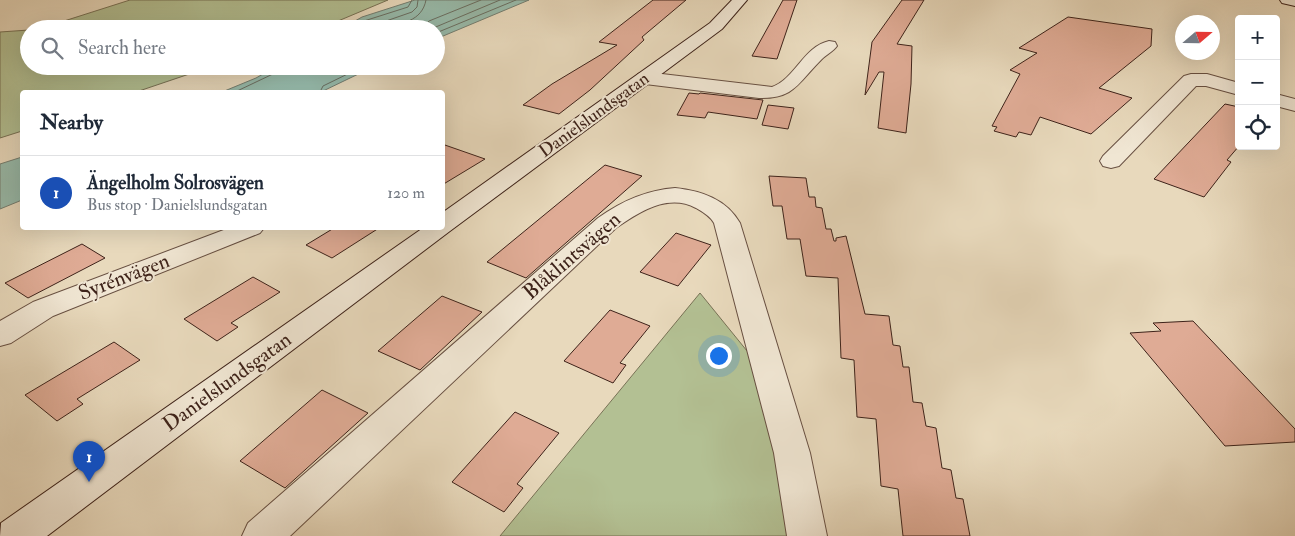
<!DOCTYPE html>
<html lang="en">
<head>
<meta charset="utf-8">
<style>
  :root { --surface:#fff; --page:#f2f2f3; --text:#1f2937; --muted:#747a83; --line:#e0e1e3; --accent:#8f2418 }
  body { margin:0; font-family:"IM FELL Double Pica",serif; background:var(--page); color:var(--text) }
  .controls { position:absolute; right:15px; top:15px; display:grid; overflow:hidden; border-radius:5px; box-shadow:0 5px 20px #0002 }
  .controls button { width:45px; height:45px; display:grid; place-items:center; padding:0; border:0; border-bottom:1px solid var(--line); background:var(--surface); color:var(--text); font:25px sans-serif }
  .compass { position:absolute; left:1175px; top:15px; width:45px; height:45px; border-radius:50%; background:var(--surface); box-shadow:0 5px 20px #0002; rotate:70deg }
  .you { position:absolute; left:718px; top:355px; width:18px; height:18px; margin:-12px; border:4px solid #fff; border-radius:50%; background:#1a73e8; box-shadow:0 0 0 8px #1a73e833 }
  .badge { display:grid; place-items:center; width:32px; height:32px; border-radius:50%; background:var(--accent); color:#fff; font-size:16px; font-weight:700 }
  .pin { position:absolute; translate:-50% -41px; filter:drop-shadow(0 1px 2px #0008) }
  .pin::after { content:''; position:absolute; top:26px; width:18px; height:15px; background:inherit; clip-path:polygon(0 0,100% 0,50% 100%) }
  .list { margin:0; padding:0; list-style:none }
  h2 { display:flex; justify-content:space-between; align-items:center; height:65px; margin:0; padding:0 20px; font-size:21px }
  h2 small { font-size:16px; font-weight:400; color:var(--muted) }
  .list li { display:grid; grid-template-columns:32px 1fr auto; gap:15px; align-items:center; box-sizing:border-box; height:75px; padding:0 20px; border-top:1px solid var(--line) }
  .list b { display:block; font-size:19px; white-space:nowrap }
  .list p { margin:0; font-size:16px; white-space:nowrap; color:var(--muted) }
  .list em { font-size:16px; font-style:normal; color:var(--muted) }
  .icon { flex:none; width:28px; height:28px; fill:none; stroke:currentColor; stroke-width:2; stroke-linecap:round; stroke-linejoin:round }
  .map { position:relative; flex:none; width:1295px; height:536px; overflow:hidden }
  .search { position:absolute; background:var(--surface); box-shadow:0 5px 20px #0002; left:20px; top:20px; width:425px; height:55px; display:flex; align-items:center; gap:12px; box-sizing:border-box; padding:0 18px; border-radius:28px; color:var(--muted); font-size:19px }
  .panel { position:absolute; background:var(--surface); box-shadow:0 5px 20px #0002; left:20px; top:90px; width:425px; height:140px; border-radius:5px }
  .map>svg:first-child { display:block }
  .green { fill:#b3c093; stroke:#787256 }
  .water { fill:#98bbab; stroke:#747e71 }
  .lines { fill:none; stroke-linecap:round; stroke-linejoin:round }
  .shore { stroke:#6b6f62; stroke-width:1 }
  .building { fill:#dfab95; stroke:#3e231a }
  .street-casing { stroke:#685042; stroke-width:2 }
  .secondary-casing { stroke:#3e231a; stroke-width:2 }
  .street { fill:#f0e6d3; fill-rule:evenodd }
  .secondary { fill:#f0e6d3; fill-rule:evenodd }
  .labels { text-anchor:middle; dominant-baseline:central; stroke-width:4; stroke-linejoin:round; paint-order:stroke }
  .far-street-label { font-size:18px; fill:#3e231a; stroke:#f0e6d3 }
  .street-label { font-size:21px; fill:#3e231a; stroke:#f0e6d3 }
</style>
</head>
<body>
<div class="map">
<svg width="1295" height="536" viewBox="0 0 1295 536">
  <rect width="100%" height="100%" fill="#e8d9bc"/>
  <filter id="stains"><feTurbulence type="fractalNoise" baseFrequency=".004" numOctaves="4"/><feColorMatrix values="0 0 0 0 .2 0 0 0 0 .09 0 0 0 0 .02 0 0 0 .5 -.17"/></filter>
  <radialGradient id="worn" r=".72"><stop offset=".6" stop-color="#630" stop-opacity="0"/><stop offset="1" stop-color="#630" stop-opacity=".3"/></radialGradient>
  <path class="green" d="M130,0H388L319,29H39Z
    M29,30V66H213L136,92H22V131L0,138V32Z
    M700,293L756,362L794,536H500Z"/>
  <path class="water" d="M415,0H529L436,39V29H341L362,17Z
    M277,66H375L321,92H222L256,78Z
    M22,157V200L0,209V164Z"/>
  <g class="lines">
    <path class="shore" d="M351,29L364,21L408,7L412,0
      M363,29L412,12L417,7L418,0
      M383,29C401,23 422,22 426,0
      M421,29L429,21L481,0
      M431,29L500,0
      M436,33L516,0
      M235,92L275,73L278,66
      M320,92L323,86L364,66"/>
  </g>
  <path class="building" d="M653,0H686L642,37L644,40L590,90L559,114L523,105L552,84L617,45L599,42Z
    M783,0H797L777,59L752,56Z
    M902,0H924L897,44L912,46L911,84L906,133L878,128L884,72H879L865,95L872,42Z
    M1068,17L1152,29L1151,46L1099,88L1132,98L1091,134L1040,117L1031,135L1019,132L1016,137L994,131L997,127L992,126L1020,74L1010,70L1037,53L1019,48Z
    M689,93L699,94L700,93L763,100L757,119L708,112L705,118L677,115Z
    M1225,104L1239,107V146L1227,160L1231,162L1204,197L1154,179Z
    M768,105L794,108L788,129L762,125Z
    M442,144L485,159L442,185Z
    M605,165L642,176L526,278L487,262Z
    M769,176L806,178L809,197H815L816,207L822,208L826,229H831L834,241H836V238L846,236L865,314L889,316L893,345L900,346L903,367H909L913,402L922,403L926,426L936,428L942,468L951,470L956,498L963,499L970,536H903L898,489L881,486L876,419L857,417L854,360L841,358L838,278L806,276L800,239H787L782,206H773Z
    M334,228H379L332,258L306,245Z
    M676,233L711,245L678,286L640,272Z
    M82,244L105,258L28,298L5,283Z
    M253,277L280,292L231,323L238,327L217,341L184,319Z
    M442,296L482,312L420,370L378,351Z
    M610,310L650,326L620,363L626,365L613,383L564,361Z
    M1193,321L1295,429V442L1225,446L1130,333L1161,331L1153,323Z
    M114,342L140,360L77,399L83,404L57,421L25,395Z
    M322,390L368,413L285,488L240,461Z
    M515,412L559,433L517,484L523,488L504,512L452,482Z"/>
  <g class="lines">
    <g class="street-casing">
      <path id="street" d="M829,41L835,42L837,46C833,52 825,55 820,61C798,83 794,99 759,98L645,84L638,82L636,78L638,74L645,72L772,87C796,78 803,47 829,41Z
        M1191,74H1207L1239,83V95L1206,86H1196L1119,166L1111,168L1103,166L1100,161L1103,156L1184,76Z
        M1276,94L1295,99V111L1276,106Z
        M675,188C702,191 726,199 740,223L810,453L827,536H787L774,453L714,223C710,216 703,212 696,208C668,193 639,212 616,228L290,536H242L248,523L598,218C622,201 646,190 675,188Z
        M229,228H264L260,233L53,316L11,343L0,346V321L33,302Z"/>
    </g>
    <g class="secondary-casing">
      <path id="secondary" d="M732,0H747L722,29L450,231L47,536H0L1,523L423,228H442V213L710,23Z
        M1280,0H1295V6L1282,3Z"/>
    </g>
    <use href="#street" class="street"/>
    <use href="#secondary" class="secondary"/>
  </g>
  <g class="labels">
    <g class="far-street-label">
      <text transform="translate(594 115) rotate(-36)">Danielslundsgatan</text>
    </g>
    <g class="street-label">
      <text transform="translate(572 256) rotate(-41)">Blåklintsvägen</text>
      <text transform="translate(124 277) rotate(-21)">Syrénvägen</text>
      <text transform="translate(227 382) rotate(-36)">Danielslundsgatan</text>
    </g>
  </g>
  <rect width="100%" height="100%" filter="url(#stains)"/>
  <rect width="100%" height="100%" fill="url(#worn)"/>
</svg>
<div class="controls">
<button>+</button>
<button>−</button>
<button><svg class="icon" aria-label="locate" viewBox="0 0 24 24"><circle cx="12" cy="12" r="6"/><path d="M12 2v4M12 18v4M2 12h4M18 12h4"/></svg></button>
</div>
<svg class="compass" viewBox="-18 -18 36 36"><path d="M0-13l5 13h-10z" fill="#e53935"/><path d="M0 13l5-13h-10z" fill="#747a83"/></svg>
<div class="you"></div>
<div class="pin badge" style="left:89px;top:482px;background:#1a4fb4">1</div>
<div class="search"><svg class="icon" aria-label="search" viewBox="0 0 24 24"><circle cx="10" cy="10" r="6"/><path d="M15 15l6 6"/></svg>Search here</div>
<section class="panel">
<h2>Nearby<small></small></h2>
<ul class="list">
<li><span class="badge" style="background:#1a4fb4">1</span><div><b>Ängelholm Solrosvägen</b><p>Bus stop · Danielslundsgatan</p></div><em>120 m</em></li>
</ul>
</section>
</div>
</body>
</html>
